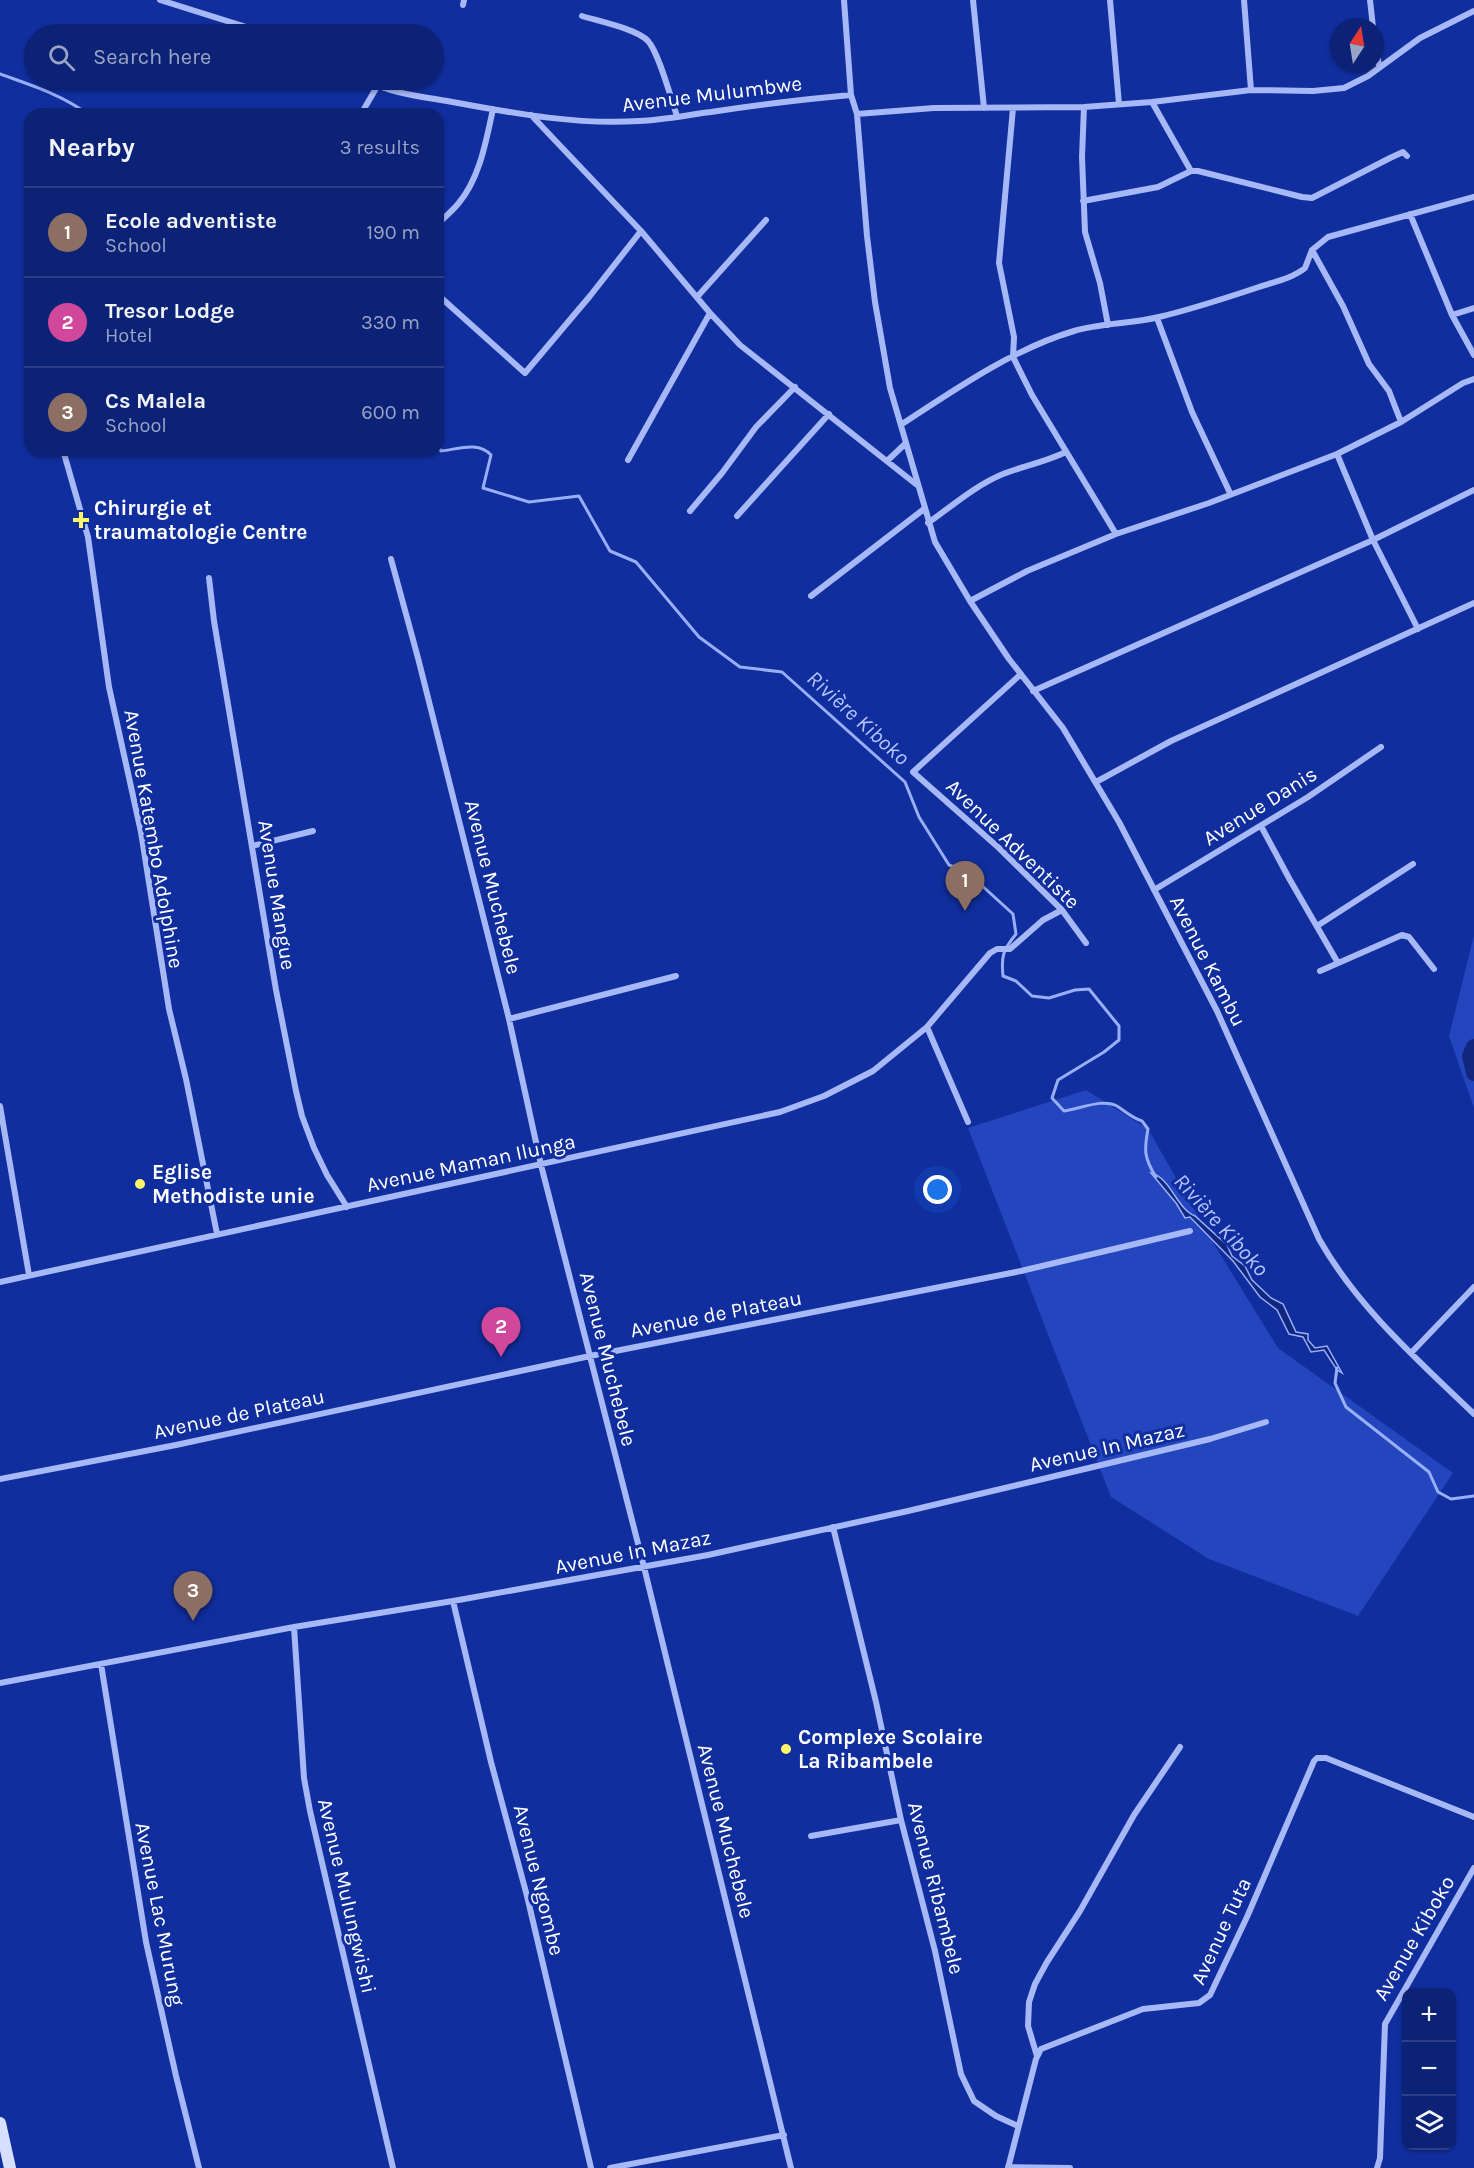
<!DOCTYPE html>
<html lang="en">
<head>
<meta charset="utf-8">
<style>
  :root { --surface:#0c2276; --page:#1a2f7e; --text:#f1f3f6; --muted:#9aa4c5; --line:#2c3f88; --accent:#db2777 }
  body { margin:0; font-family:Karla,sans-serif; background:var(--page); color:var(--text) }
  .controls { position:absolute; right:18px; bottom:18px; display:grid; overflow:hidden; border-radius:12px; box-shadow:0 2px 4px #0004 }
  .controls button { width:54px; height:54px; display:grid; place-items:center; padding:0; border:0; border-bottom:2px solid var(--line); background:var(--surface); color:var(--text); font:30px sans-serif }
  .compass { position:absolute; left:1330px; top:18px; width:54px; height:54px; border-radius:50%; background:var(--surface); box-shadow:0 2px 4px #0004; rotate:12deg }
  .you { position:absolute; left:938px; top:1190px; width:21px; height:21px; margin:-15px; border:4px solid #fff; border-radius:50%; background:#1a73e8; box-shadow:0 0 0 9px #1a73e833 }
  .badge { display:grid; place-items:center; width:39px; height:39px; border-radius:50%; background:var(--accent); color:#fff; font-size:20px; font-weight:700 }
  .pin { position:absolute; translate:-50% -50px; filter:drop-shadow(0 2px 3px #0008) }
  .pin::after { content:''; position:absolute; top:32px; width:21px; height:18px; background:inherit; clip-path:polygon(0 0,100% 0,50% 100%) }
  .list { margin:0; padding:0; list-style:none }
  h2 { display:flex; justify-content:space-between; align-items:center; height:78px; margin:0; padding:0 24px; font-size:26px }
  h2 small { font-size:20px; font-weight:400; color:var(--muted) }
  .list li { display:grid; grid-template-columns:39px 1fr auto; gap:18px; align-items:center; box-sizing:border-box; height:90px; padding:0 24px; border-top:2px solid var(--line) }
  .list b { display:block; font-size:22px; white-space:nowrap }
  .list p { margin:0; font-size:20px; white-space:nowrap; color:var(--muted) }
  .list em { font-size:20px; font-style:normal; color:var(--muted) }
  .icon { flex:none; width:33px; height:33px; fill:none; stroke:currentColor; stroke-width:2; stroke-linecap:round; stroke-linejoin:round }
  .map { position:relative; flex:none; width:1474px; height:2168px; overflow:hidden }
  .search { position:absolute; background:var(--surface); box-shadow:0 2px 4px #0004; left:24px; top:24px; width:420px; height:66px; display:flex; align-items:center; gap:15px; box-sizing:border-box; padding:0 21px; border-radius:33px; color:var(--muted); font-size:22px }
  .panel { position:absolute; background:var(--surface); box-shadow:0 2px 4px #0004; left:24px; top:108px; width:420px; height:348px; border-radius:18px }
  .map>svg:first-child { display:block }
  .green { fill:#2345bd }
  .water { fill:#11277f; stroke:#98aff8; stroke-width:1.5 }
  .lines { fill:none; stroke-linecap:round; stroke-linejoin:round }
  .stream { stroke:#98aff8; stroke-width:3 }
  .river { stroke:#11277f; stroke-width:16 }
  .street { stroke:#a6b8f5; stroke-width:6 }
  .secondary { stroke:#d7dffe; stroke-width:12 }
  .poi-dot { fill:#fff66a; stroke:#102e9e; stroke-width:2 }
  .labels { text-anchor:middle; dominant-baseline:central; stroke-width:6; stroke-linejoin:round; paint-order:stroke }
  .street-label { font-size:21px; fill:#fff; stroke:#102e9e }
  .poi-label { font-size:21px; font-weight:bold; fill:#fff; stroke:#102e9e; text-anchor:start }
  .water-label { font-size:22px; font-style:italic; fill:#b3c4fb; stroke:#102e9e }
</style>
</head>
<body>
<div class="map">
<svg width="1474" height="2168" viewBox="0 0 1474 2168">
  <rect width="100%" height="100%" fill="#102e9e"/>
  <path class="green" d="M1474,935V1108L1449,1036Z
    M1086,1090L1148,1129L1214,1244L1278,1348L1453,1473L1358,1616L1209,1559L1111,1497L968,1128Z"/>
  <path class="water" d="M1151,1173C1171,1178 1176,1208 1195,1216L1227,1245L1232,1256L1245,1266L1252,1280L1271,1298L1283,1304L1296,1332L1308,1334V1340L1315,1348L1327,1346L1342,1373L1337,1370L1324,1350L1311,1352L1303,1337L1289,1334L1277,1310L1260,1297L1233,1261L1190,1217L1185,1218L1176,1203Z"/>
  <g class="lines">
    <path class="stream" d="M0,74C33,86 60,94 88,114
      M438,445L441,451C459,449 478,441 491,455L483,488L529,502L579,496L610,551L636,562L699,637L740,667L782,672L905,782L919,817L949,865L967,872L1013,914L1016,934C1003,950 1001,956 1003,976L1016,981L1032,996L1049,998L1075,990L1089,989L1119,1026V1040L1104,1052L1058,1080L1052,1098L1064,1111C1080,1109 1103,1098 1117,1106C1126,1112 1132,1118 1142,1121L1148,1129C1144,1150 1144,1158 1156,1177
      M1337,1368L1335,1383L1346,1407L1429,1472L1438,1492L1451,1499L1474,1496"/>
    <path class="river" d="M1474,1047L1470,1056L1474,1073"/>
    <path class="street" d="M160,0L268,34
      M844,0L851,95L857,114L867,236L875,302L890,388L935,542L970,601L1009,659L1063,728L1119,822L1217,1011L1319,1239C1358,1308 1418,1360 1474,1414
      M973,0L984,108
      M1110,0L1119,104
      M1244,0L1251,90
      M1370,0L1373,27
      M463,5L464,0
      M582,16C598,21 637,29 648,41C659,53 671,99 677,116
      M1375,38L1379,66
      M366,80C394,95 428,97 458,103C517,114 579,125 639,121C663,120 687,115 711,112C758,105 804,99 851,95
      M1152,102L1191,171
      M1084,107L1082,157L1085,232L1100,283L1108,325
      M1013,108L999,263L1014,337L1013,357L1032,395L1116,534
      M361,114L378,85
      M857,114L934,108L1084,107L1152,102L1251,90L1313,91L1344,88L1368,76L1420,38L1474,11
      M531,115L641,231L710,313L740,345L917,485
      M1083,201L1158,187L1191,171H1198L1302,197L1312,198L1390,158L1403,152L1407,156
      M1410,214L1452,315L1474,355
      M438,224C445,217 452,211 458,204C480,178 486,141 493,109
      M1312,250L1343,306L1369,364L1389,391L1401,422
      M438,295L525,373L590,296L641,231
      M697,297L766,220
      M1452,315L1474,308
      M1157,318L1192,412L1230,493
      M902,424C954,390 1013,349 1074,331C1101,323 1131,324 1159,317C1193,309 1226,298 1259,287C1274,282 1293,278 1305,268L1312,250L1328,237L1474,197
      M63,450L88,537L109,687L141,832L169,1009L186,1079L217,1234
      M1337,454L1373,540L1418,629
      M628,460L710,313
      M887,461L906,443
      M690,511L722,473L756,427L795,387
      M737,516L829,414
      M928,523C952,506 976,485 1003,474C1024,466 1045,462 1066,452
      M391,559L418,658L509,1019L541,1165L644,1567L791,2168
      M209,578L214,621L276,990L296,1091L302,1116L314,1148L327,1175L347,1207
      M811,596L924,509
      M970,601L1027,571L1116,534L1209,503L1337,454L1401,422L1463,383L1474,379
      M1021,674L913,772L999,848L1062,910L1086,943
      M1033,691L1373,540L1474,490
      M1096,782L1171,741L1474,603
      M1261,826L1290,880L1338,963
      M252,846L313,831
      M1154,890L1308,797L1381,747
      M1317,926L1413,864
      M1320,971L1402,935L1409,937L1434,969
      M509,1019L676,976
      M927,1027L968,1122
      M0,1106L29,1275
      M0,1282L780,1112L824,1096L873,1071L927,1027L990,953L997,949H1010L1043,920L1062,910
      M1411,1353L1474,1287
      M0,1479L176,1445L590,1356L1021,1271L1190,1231
      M833,1527L876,1702L901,1820L935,1951L961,2074L974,2101L996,2116L1018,2126
      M453,1601L491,1762L527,1896L591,2168
      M294,1627L304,1778L310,1811L393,2168
      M101,1664L146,1942L176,2076L199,2168
      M0,1683L294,1627L453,1601L708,1555L908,1511L1093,1467L1210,1439L1266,1422
      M811,1836L901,1820
      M1037,2056L1028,2026L1029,2002L1035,1984L1047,1962L1080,1911L1134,1815L1180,1747
      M1008,2167L1070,2168
      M610,2168L784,2135
      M1008,2168L1036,2059L1041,2049L1143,2009L1199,2003L1210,1995L1247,1917L1314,1761L1317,1758H1326L1474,1817
      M1377,2168L1380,2158L1385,2024L1474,1868"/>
    <path class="secondary" d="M0,2123L10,2168"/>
  </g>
  <g class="poi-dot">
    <path d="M78 511h6v6h6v6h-6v6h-6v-6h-6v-6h6z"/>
    <circle cx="140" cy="1184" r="6"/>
    <circle cx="786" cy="1749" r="6"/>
  </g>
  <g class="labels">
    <g class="street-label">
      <text transform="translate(712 94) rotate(-7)">Avenue Mulumbwe</text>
      <text transform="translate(1260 806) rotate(-32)">Avenue Danis</text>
      <text transform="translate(154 839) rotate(80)">Avenue Katembo Adolphine</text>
      <text transform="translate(1013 844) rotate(44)">Avenue Adventiste</text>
      <text transform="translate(493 887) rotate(76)">Avenue Muchebele</text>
      <text transform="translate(277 895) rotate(81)">Avenue Mangue</text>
      <text transform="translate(1208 961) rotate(63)">Avenue Kambu</text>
      <text transform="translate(471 1163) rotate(-12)">Avenue Maman Ilunga</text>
      <text transform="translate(716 1314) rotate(-11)">Avenue de Plateau</text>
      <text transform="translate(608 1359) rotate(76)">Avenue Muchebele</text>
      <text transform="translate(239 1414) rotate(-12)">Avenue de Plateau</text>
      <text transform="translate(1107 1447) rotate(-13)">Avenue In Mazaz</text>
      <text transform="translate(633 1552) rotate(-11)">Avenue In Mazaz</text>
      <text transform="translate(726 1831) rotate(76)">Avenue Muchebele</text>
      <text transform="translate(539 1880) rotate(76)">Avenue Ngombe</text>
      <text transform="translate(936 1888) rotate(76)">Avenue Ribambele</text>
      <text transform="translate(347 1896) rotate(77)">Avenue Mulungwishi</text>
      <text transform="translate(160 1914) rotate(79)">Avenue Lac Murung</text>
      <text transform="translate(1221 1931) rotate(-65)">Avenue Tuta</text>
      <text transform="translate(1414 1938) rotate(-60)">Avenue Kiboko</text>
    </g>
    <g class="poi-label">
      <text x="94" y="508">Chirurgie et<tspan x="94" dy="24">traumatologie Centre</tspan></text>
      <text x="152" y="1172">Eglise<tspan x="152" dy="24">Methodiste unie</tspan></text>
      <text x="798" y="1737">Complexe Scolaire<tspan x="798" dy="24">La Ribambele</tspan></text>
    </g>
    <g class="water-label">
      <text transform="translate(858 718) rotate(42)">Rivière Kiboko</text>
      <text transform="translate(1221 1225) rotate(48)">Rivière Kiboko</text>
    </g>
  </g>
</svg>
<div class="controls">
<button>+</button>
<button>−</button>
<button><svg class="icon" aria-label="layers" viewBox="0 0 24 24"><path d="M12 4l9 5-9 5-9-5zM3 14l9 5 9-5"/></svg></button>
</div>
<svg class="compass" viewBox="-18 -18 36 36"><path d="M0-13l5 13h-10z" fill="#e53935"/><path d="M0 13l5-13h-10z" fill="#9aa4c5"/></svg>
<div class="you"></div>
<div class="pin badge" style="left:965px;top:911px;background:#8d6e63">1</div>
<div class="pin badge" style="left:501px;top:1357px;background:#d1479c">2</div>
<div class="pin badge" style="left:193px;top:1621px;background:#8d6e63">3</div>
<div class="search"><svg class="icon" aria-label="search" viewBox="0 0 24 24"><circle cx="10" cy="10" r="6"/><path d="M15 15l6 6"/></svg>Search here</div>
<section class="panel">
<h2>Nearby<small>3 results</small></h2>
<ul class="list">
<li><span class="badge" style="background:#8d6e63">1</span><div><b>Ecole adventiste</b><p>School</p></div><em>190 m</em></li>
<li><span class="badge" style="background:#d1479c">2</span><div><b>Tresor Lodge</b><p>Hotel</p></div><em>330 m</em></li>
<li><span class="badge" style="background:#8d6e63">3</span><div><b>Cs Malela</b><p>School</p></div><em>600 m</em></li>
</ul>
</section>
</div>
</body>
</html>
